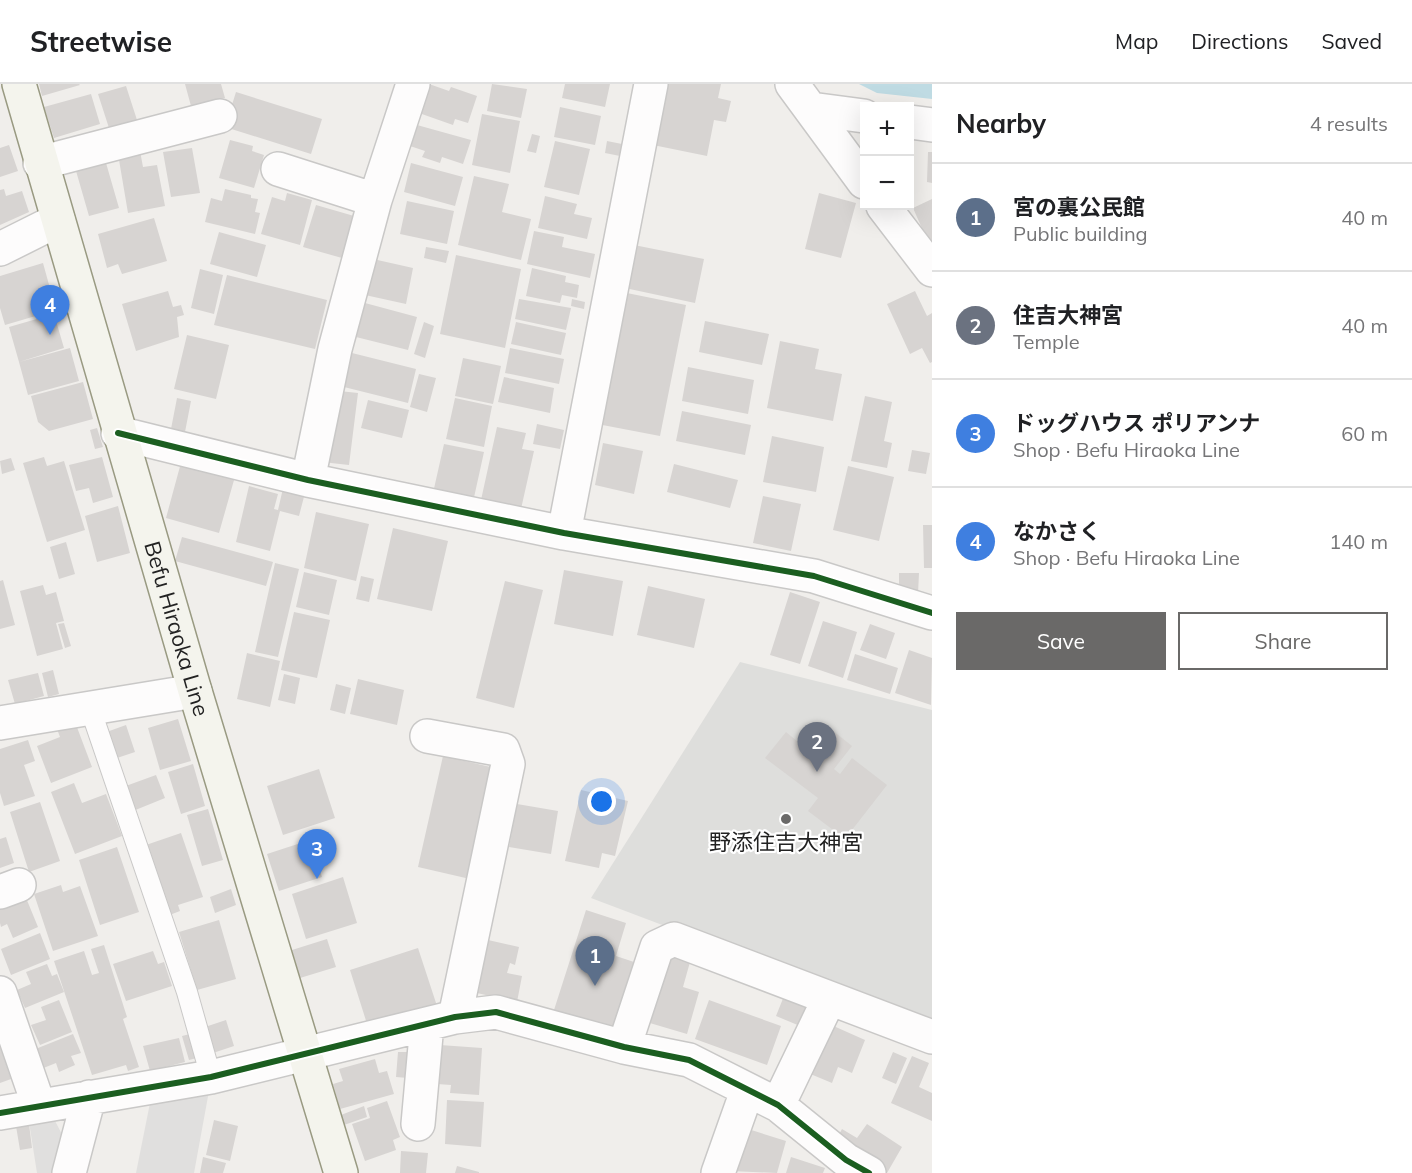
<!DOCTYPE html>
<html lang="en">
<head>
<meta charset="utf-8">
<style>
  :root { --surface:#fff; --page:#f6f6f6; --text:#202124; --muted:#757577; --line:#e0e0e0; --accent:#6a6968 }
  body { margin:0; font-family:Mulish,"Noto Sans JP",sans-serif; background:var(--page); color:var(--text) }
  .controls { position:absolute; right:18px; top:18px; display:grid; overflow:hidden; border-radius:0px; box-shadow:0 6px 24px #0002 }
  .controls button { width:54px; height:54px; display:grid; place-items:center; padding:0; border:0; border-bottom:2px solid var(--line); background:var(--surface); color:var(--text); font:30px sans-serif }
  .you { position:absolute; left:602px; top:718px; width:21px; height:21px; margin:-15px; border:4px solid #fff; border-radius:50%; background:#1a73e8; box-shadow:0 0 0 9px #1a73e833 }
  .badge { display:grid; place-items:center; width:39px; height:39px; border-radius:50%; background:var(--accent); color:#fff; font-size:20px; font-weight:700 }
  .pin { position:absolute; translate:-50% -50px; filter:drop-shadow(0 2px 3px #0008) }
  .pin::after { content:''; position:absolute; top:32px; width:21px; height:18px; background:inherit; clip-path:polygon(0 0,100% 0,50% 100%) }
  .list { margin:0; padding:0; list-style:none }
  h2 { display:flex; justify-content:space-between; align-items:center; height:78px; margin:0; padding:0 24px; font-size:26px }
  h2 small { font-size:20px; font-weight:400; color:var(--muted) }
  .list li { display:grid; grid-template-columns:39px 1fr auto; gap:18px; align-items:center; box-sizing:border-box; height:108px; padding:0 24px; border-top:2px solid var(--line) }
  .list b { display:block; font-size:22px; white-space:nowrap }
  .list p { margin:0; font-size:20px; white-space:nowrap; color:var(--muted) }
  .list em { font-size:20px; font-style:normal; color:var(--muted) }
  .actions { display:flex; gap:12px; padding:18px 24px }
  .actions a { flex:1; padding:14px 0; border:2px solid var(--accent); border-radius:0px; text-align:center; font-size:21px; color:var(--accent) }
  .actions .main { background:var(--accent); color:#fff }
  .map { position:relative; flex:none; width:932px; height:1089px; overflow:hidden }
  header { display:flex; align-items:center; gap:36px; box-sizing:border-box; height:84px; padding:0 30px; background:var(--surface); border-bottom:2px solid var(--line) }
  header strong { font-size:28px }
  nav { display:flex; gap:33px; margin-inline-start:auto; font-size:21px }
  main { display:flex }
  aside { flex:1; background:var(--surface) }
  .map>svg:first-child { display:block }
  .religious { fill:#dededc }
  .parking { fill:#e0dfde }
  .water { fill:#bfdbe3 }
  .building { fill:#d7d4d2 }
  .lines { fill:none; stroke-linecap:round; stroke-linejoin:round }
  .lane-casing { stroke:#c9c8c7; stroke-width:22 }
  .street-casing { stroke:#c9c8c7; stroke-width:36 }
  .secondary-casing { stroke:#999a82; stroke-width:36 }
  .lane { stroke:#fdfcfc; stroke-width:20 }
  .street { stroke:#fdfcfc; stroke-width:33 }
  .secondary { stroke:#f4f4ed; stroke-width:33 }
  .cycleway-casing { stroke:#fff; stroke-width:10 }
  .cycleway { stroke:#1b5e20; stroke-width:6 }
  .poi-dot { fill:#6a6968; stroke:#fff; stroke-width:2 }
  .labels { text-anchor:middle; dominant-baseline:central; stroke-width:4.5; stroke-linejoin:round; paint-order:stroke }
  .street-label { font-size:22px; fill:#222; stroke:#fff }
  .poi-label { font-size:22px; fill:#222; stroke:#fff }
</style>
</head>
<body>
<header>
<strong>Streetwise</strong>
<nav><a>Map</a><a>Directions</a><a>Saved</a></nav>
</header>
<main>
<div class="map">
<svg width="932" height="1089" viewBox="0 0 932 1089">
  <rect width="100%" height="100%" fill="#f0eeeb"/>
  <path class="religious" d="M740,578L932,626V943L591,814Z"/>
  <path class="parking" d="M209,1007L194,1089H136L150,1019Z
    M54,1035L66,1058L57,1089H37L29,1038Z"/>
  <path class="water" d="M859,0H932V15L877,9Z"/>
  <path class="building" d="M39,0H79L80,1L42,12Z
    M185,0H221L225,14L191,22Z
    M429,0L449,7L451,3L477,12L468,39L455,35L453,41L419,29Z
    M492,0L527,5L521,34L487,27Z
    M565,0H610L605,23L562,14Z
    M665,0H721L718,14L731,17L726,38L714,36L707,72L653,61Z
    M126,2L137,36L109,44L98,10Z
    M236,8L322,35L311,70L225,43Z
    M91,10L100,40L54,54L44,23Z
    M560,23L601,32L595,61L554,53Z
    M482,30L520,37L510,89L472,81Z
    M417,41L471,56L463,80L442,73L440,79L422,73L425,67L410,62Z
    M532,50L540,52L536,69L527,67Z
    M230,56L253,62L252,67L264,71L254,104L219,94Z
    M555,57L590,65L579,111L544,103Z
    M607,57L622,60L620,72L605,69Z
    M9,61L18,87L0,93V64Z
    M192,64L200,109L171,113L163,68Z
    M140,67L143,83L157,81L165,122L128,129L118,70Z
    M928,68H932V99L927,98Z
    M104,72L119,124L89,132L74,80Z
    M411,79L463,93L455,122L404,108Z
    M474,92L509,100L502,128L531,135L521,176L458,161Z
    M4,105L6,112L22,107L29,128L0,141V106Z
    M225,105L251,111V114L258,115L255,128L260,129L255,150L205,138L211,114L222,117Z
    M287,109L312,116L300,161L261,150L272,113L285,117Z
    M819,109L856,119L841,174L805,165Z
    M545,112L577,120L574,130L592,134L587,155L538,144Z
    M932,115V167L913,124Z
    M407,117L454,127L447,160L400,150Z
    M316,121L354,132L342,174L303,163Z
    M154,134L167,177L122,190L118,180L107,184L98,150Z
    M534,147L564,153L562,163L595,170L590,194L527,180Z
    M219,148L266,161L257,193L210,180Z
    M634,161L704,175L695,219L625,204Z
    M426,163L449,167L446,179L424,174Z
    M456,171L521,185L505,264L440,250Z
    M373,175L413,184L406,220L365,211Z
    M43,179L56,226L5,241L0,224V192Z
    M532,184L566,192L565,198L579,201L577,214L562,211L560,219L526,212Z
    M200,185L223,191L214,230L191,224Z
    M227,191L327,216L315,265L214,241Z
    M168,207L173,223L181,221L184,231L177,233L179,253L136,267L122,220Z
    M617,207L686,221L660,352L592,339Z
    M915,207L927,232L932,229V278L930,279L922,264L910,270L887,220Z
    M519,215L571,224L566,246L515,235Z
    M572,215L585,218L584,225L571,222Z
    M365,219L417,233L408,266L356,253Z
    M54,230L64,264L19,278L9,243Z
    M705,237L769,250L762,281L699,268Z
    M424,238L434,242L425,274L414,270Z
    M516,238L566,249L561,271L511,260Z
    M187,251L229,261L216,315L174,305Z
    M780,257L819,265L815,285L842,290L833,337L767,324Z
    M70,264L79,297L28,311L19,278Z
    M510,264L564,275L559,300L505,289Z
    M344,267L416,285L408,319L336,301Z
    M463,274L501,282L493,320L455,312Z
    M688,283L754,296L748,330L682,317Z
    M419,290L436,294L427,328L410,323Z
    M504,293L554,304L550,329L498,318Z
    M83,298L93,335L49,347L38,338L31,312Z
    M330,306L358,309L349,381L322,378Z
    M865,312L892,318L884,357L892,359L887,384L851,377Z
    M177,314L191,317L185,348L171,345Z
    M455,314L492,322L484,363L446,355Z
    M368,316L409,326L402,354L361,344Z
    M682,327L751,341L745,371L676,357Z
    M537,340L564,346L560,365L533,360Z
    M497,343L526,349L522,365L534,367L521,425L481,416Z
    M97,344L103,363L95,365L90,346Z
    M772,352L824,363L816,408L763,398Z
    M603,359L643,367L634,410L595,401Z
    M444,360L484,368L473,418L433,409Z
    M912,366L930,369L926,390L908,387Z
    M44,373L47,382L64,377L85,446L47,458L23,379Z
    M102,373L113,413L93,419L89,404L76,407L69,381Z
    M11,374L15,386L2,390L0,377Z
    M182,375L236,389L219,449L166,434Z
    M674,380L738,396L730,424L667,408Z
    M848,382L894,393L879,457L833,446Z
    M284,400L306,405L299,432L280,427L270,467L236,458L249,402L278,410L274,425L278,426Z
    M763,412L801,420L791,467L753,459Z
    M118,422L130,469L97,478L85,432Z
    M316,428L369,440L356,497L304,484Z
    M923,441H932V484H924Z
    M393,444L448,457L432,527L377,515Z
    M182,453L273,478L266,502L175,477Z
    M66,458L75,490L59,495L50,463Z
    M275,479L299,485L278,573L255,568Z
    M564,486L623,497L613,552L554,540Z
    M304,488L337,496L329,531L296,523Z
    M899,489H919L918,510H899Z
    M361,492L374,495L369,518L356,515Z
    M3,496L15,541L0,545V497Z
    M505,497L543,506L514,624L476,614Z
    M43,501L46,511L56,508L64,537L56,539L63,565L37,572L20,507Z
    M648,502L705,515L694,564L637,551Z
    M790,508L820,518L800,580L770,571Z
    M294,528L330,536L317,594L281,586Z
    M823,537L857,548L843,594L808,582Z
    M64,539L71,562L65,564L58,540Z
    M870,540L895,549L886,575L860,566Z
    M909,566L932,574L931,621L895,609Z
    M247,569L280,577L270,623L237,615Z
    M855,570L898,584L890,610L847,596Z
    M53,586L59,610L48,613L42,589Z
    M38,589L44,612L15,620L8,596Z
    M284,590L300,594L295,620L278,616Z
    M358,595L404,606L397,641L350,630Z
    M336,600L351,604L345,630L330,626Z
    M178,635L191,677L160,686L148,644Z
    M75,638L92,683L51,699L37,662L60,653L57,645Z
    M822,638L852,662L834,685L840,690L852,674L887,701L845,755L808,727L818,714L765,674L786,648L803,662Z
    M126,641L135,668L111,676L101,650Z
    M28,656L35,677L24,681L35,712L4,722L0,709V665Z
    M443,672L495,684L470,795L418,783Z
    M193,680L205,722L181,730L168,688Z
    M319,685L335,734L283,751L267,702Z
    M156,691L165,714L133,727L123,703Z
    M74,699L82,719L106,710L122,752L75,770L51,708Z
    M581,706L628,717L615,772L602,769L599,784L565,777Z
    M40,718L60,777L29,788L10,728Z
    M517,720L558,727L551,770L509,763Z
    M208,725L223,776L202,782L187,731Z
    M181,749L203,813L178,821L180,827L167,832L143,762Z
    M6,753L14,779L0,784V755Z
    M310,756L322,793L279,807L267,770Z
    M117,763L139,828L100,841L79,776Z
    M343,793L357,839L306,855L292,810Z
    M61,801L63,808L80,802L98,852L53,867L34,810Z
    M231,805L236,821L215,829L210,813Z
    M24,809L38,843L13,854L7,840L1,843L0,839V819Z
    M586,826L626,839L616,872L637,879L615,946L554,926Z
    M219,836L236,895L197,906L179,848Z
    M40,849L50,875L11,891L1,865Z
    M327,855L336,883L300,894L292,866Z
    M488,856L519,863L515,881L510,879L507,889L522,892L517,918L477,909Z
    M104,861L127,933L123,935L139,983L128,987L126,981L92,991L54,877L84,867L92,891L99,889L91,865Z
    M418,864L437,922L368,943L350,886Z
    M153,867L158,880L164,878L172,902L126,917L113,880Z
    M661,870L690,878L683,903L699,908L687,950L643,937Z
    M47,880L52,892L57,890L64,908L25,924L17,906L31,900L26,888Z
    M786,907L811,917L800,942L776,932Z
    M59,916L72,948L40,961L31,941L46,936L41,923Z
    M709,916L781,942L767,981L695,955Z
    M226,936L234,962L213,969L205,943Z
    M829,940L865,956L852,989L838,983L832,999L808,989Z
    M194,949L201,973L189,976L182,952Z
    M73,950L81,969L71,972L75,981L59,988L56,979L41,985L33,966Z
    M179,954L185,978L150,987L143,962Z
    M440,961L482,964L479,1011L450,1009L451,1001L437,1000Z
    M0,963L11,995L0,999Z
    M398,968H410L408,994L396,993Z
    M893,968L907,974L896,1000L882,994Z
    M912,972L929,979L919,1003L932,1009V1037L891,1019Z
    M375,975L379,989L387,987L394,1010L340,1025L333,1000L343,997L339,985Z
    M447,1016L484,1018L481,1063L445,1060Z
    M387,1017L400,1053L393,1056L396,1066L365,1077L352,1040L370,1034L367,1024Z
    M364,1022L367,1033L344,1041L341,1031Z
    M214,1036L238,1042L230,1077L206,1071Z
    M29,1040L32,1064L20,1066L16,1042Z
    M867,1040L902,1063L887,1089L835,1058L842,1045L857,1054Z
    M745,1044L786,1057L777,1089L731,1087Z
    M401,1067L428,1069L426,1089H400Z
    M203,1073L226,1079L223,1089H200Z
    M791,1073L825,1084L823,1089H786Z
    M457,1082L479,1088V1089H455Z"/>
  <g class="lines">
    <g class="lane-casing">
      <path id="lane" d="M90,624L187,908L211,993"/>
    </g>
    <g class="street-casing">
      <path id="street" d="M792,0L864,98
        M811,25L864,32
        M910,38L932,41
        M40,79L220,32
        M278,85L375,116
        M883,122L932,186
        M0,165L58,136
        M118,349L308,396L564,449L814,492L932,529
        M308,396L335,265L375,116L413,0
        M564,449L651,0
        M0,639L195,607
        M427,652L503,666L508,680L455,933
        M0,808L19,801
        M0,909L39,1022
        M624,963L657,863L674,855L932,953
        M778,1021L829,915
        M0,1029L211,993L455,933L496,928L624,963L689,976L778,1021L846,1076L869,1089
        M418,1040L427,940
        M69,1089L89,1013
        M718,1089L747,1007"/>
    </g>
    <g class="secondary-casing">
      <g id="secondary">
        <path id="s1" d="M19,0L195,607L341,1089"/>
      </g>
    </g>
    <use href="#lane" class="lane"/>
    <use href="#street" class="street"/>
    <use href="#secondary" class="secondary"/>
    <g class="cycleway-casing">
      <path id="cycleway" d="M118,349L308,396L564,449L814,492L932,529
        M0,1029L211,993L455,933L496,928L624,963L689,976L778,1021L846,1076L869,1089"/>
    </g>
    <use href="#cycleway" class="cycleway"/>
  </g>
  <circle class="poi-dot" cx="786" cy="735" r="6"/>
  <g class="labels">
    <g class="street-label">
      <text stroke="none"><textPath href="#s1" startOffset="567">Befu Hiraoka Line</textPath></text>
    </g>
    <g class="poi-label">
      <text x="786" y="758">野添住吉大神宮</text>
    </g>
  </g>
</svg>
<div class="controls">
<button>+</button>
<button>−</button>
</div>
<div class="you"></div>
<div class="pin badge" style="left:595px;top:902px;background:#5c6f8a">1</div>
<div class="pin badge" style="left:817px;top:688px;background:#6b7280">2</div>
<div class="pin badge" style="left:317px;top:795px;background:#3f7fe0">3</div>
<div class="pin badge" style="left:50px;top:251px;background:#3f7fe0">4</div>
</div>
<aside>
<h2>Nearby<small>4 results</small></h2>
<ul class="list">
<li><span class="badge" style="background:#5c6f8a">1</span><div><b>宮の裏公民館</b><p>Public building</p></div><em>40 m</em></li>
<li><span class="badge" style="background:#6b7280">2</span><div><b>住吉大神宮</b><p>Temple</p></div><em>40 m</em></li>
<li><span class="badge" style="background:#3f7fe0">3</span><div><b>ドッグハウス ポリアンナ</b><p>Shop · Befu Hiraoka Line</p></div><em>60 m</em></li>
<li><span class="badge" style="background:#3f7fe0">4</span><div><b>なかさく</b><p>Shop · Befu Hiraoka Line</p></div><em>140 m</em></li>
</ul>
<div class="actions"><a class="main">Save</a><a>Share</a></div>
</aside>
</main>
</body>
</html>
